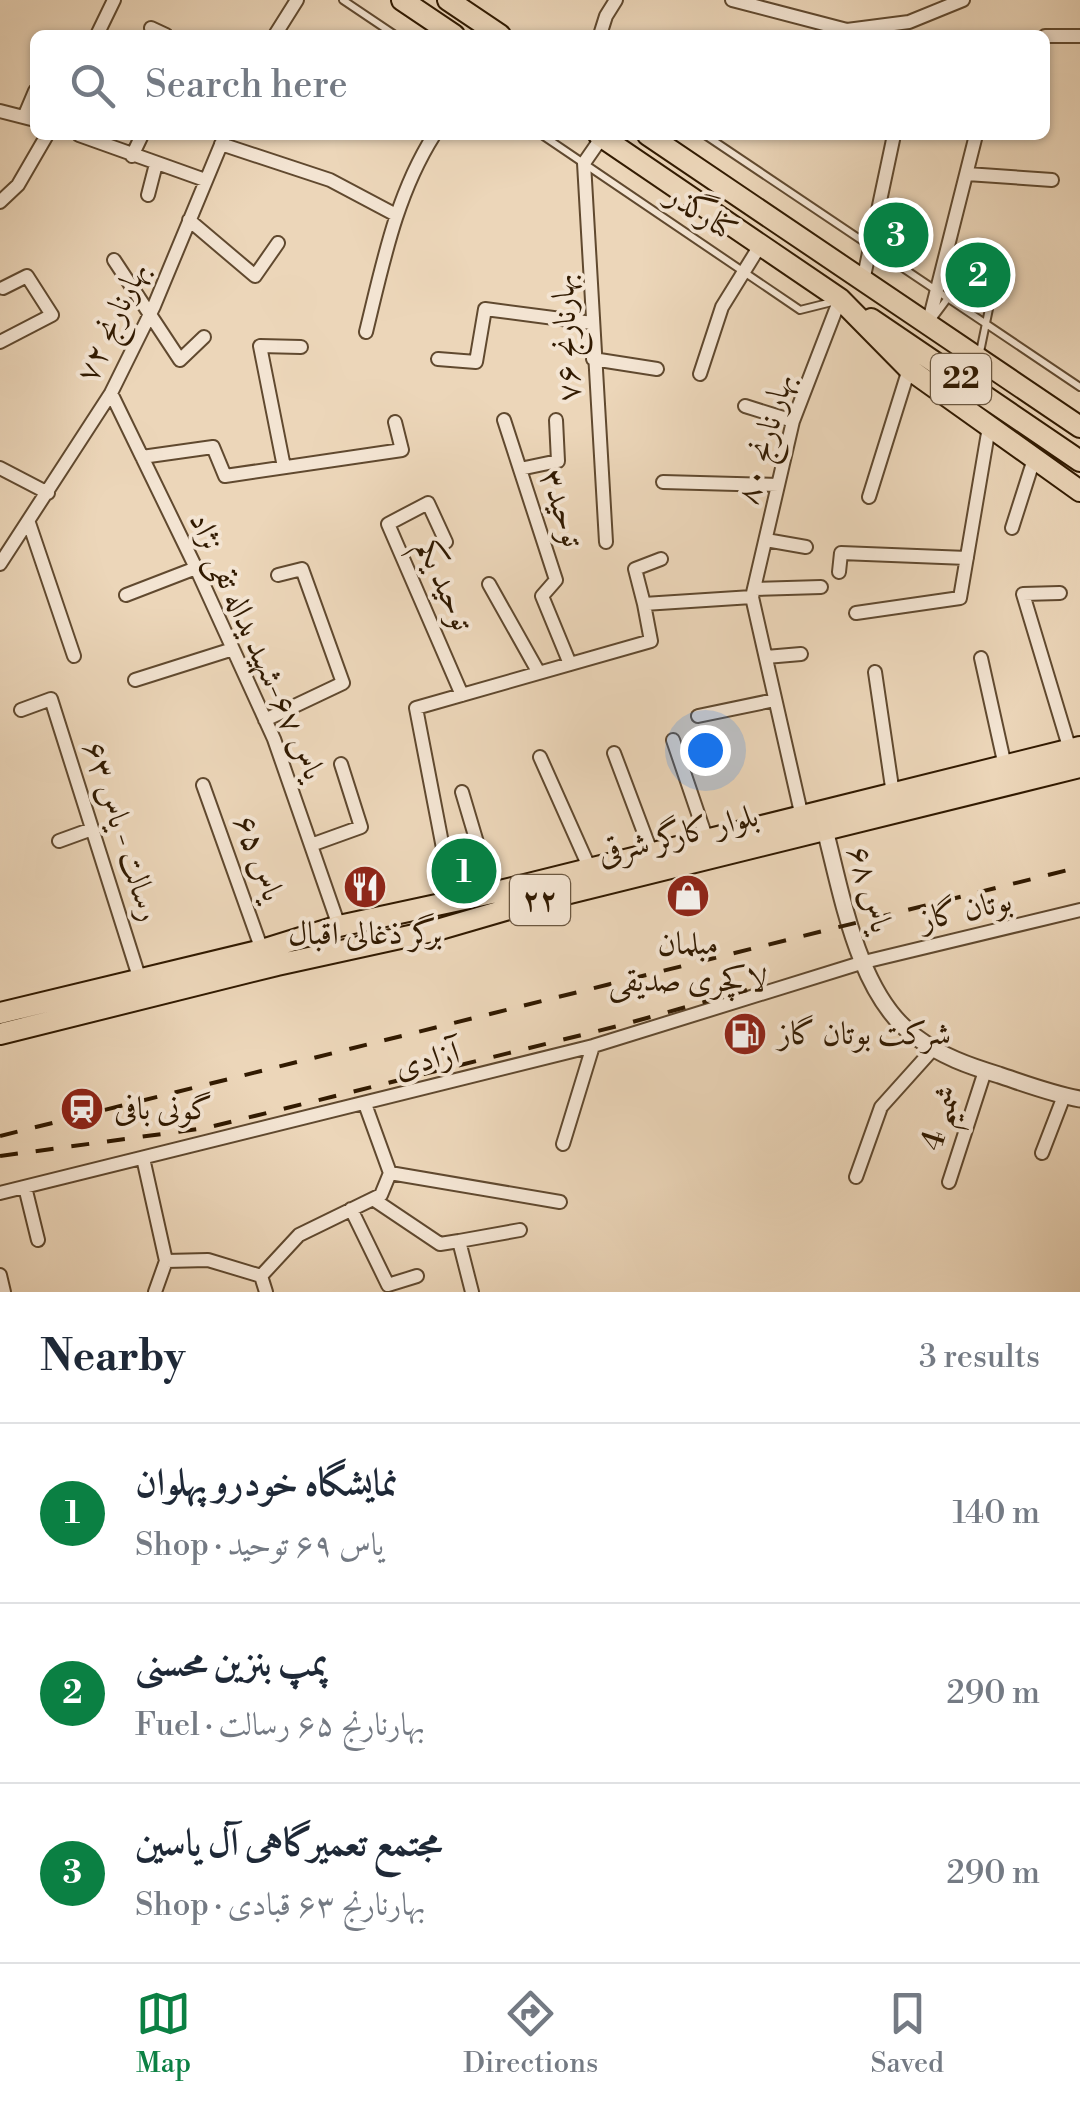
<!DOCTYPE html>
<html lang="en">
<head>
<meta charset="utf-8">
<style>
  :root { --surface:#fff; --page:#f6f6f7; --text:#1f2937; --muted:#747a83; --line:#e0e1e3; --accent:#0b8043 }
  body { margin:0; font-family:"Libre Bodoni",Amiri,serif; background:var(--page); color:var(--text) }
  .you { position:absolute; left:705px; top:750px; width:35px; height:35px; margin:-25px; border:8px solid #fff; border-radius:50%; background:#1a73e8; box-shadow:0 0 0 15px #1a73e833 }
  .badge { display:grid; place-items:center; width:65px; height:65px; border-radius:50%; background:var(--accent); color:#fff; font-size:32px; font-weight:700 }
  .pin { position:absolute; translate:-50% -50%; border:5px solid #fff; box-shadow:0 2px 10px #0006 }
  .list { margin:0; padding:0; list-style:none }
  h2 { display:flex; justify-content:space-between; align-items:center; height:130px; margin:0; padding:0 40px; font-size:42px }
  h2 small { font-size:32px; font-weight:400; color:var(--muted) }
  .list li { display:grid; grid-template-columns:65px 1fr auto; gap:30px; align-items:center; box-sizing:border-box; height:180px; padding:0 40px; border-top:2px solid var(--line) }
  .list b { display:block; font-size:38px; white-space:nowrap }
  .list p { margin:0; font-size:32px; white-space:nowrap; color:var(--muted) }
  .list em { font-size:32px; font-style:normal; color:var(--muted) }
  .icon { flex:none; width:55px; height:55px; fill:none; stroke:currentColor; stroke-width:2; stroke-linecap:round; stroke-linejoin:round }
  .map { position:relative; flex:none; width:1080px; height:1292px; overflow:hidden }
  .search { position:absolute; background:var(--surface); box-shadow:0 2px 8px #0004; left:30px; right:30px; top:30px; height:110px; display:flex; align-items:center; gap:25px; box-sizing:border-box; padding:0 35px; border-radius:15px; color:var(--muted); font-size:38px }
  .sheet { height:670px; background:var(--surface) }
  nav { display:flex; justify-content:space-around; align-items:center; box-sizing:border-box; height:140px; border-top:2px solid var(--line); background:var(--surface); font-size:28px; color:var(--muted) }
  nav a { display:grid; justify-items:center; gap:5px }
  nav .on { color:var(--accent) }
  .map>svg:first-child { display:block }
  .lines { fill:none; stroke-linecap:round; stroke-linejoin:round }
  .service-casing { stroke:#60492f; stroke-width:10 }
  .minor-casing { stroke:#60492f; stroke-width:16 }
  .tertiary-casing { stroke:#60492f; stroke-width:19 }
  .primary-casing { stroke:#311a01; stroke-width:24 }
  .trunk-casing { stroke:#311a01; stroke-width:24 }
  .service { stroke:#f3e4d2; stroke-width:6 }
  .minor { stroke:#f3e4d2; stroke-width:12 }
  .tertiary { stroke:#f3e4d2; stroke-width:15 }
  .primary { stroke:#ecd6b9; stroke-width:20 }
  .trunk { stroke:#ecd6b9; stroke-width:20 }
  .rail { stroke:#311a01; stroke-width:4; stroke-dasharray:18 18; stroke-linecap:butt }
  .labels { text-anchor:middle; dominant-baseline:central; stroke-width:8; stroke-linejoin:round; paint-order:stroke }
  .shield { fill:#f3e4d2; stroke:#6b5740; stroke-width:2.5 }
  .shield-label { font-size:30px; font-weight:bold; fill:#311a01 }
  .street-label { font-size:32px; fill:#311a01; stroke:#f3e4d2 }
  .poi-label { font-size:32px; fill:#311a01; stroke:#f3e4d2 }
</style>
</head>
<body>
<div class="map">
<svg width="1080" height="1292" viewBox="0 0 1080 1292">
  <rect width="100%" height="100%" fill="#ecd6b9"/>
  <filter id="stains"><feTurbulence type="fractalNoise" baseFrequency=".002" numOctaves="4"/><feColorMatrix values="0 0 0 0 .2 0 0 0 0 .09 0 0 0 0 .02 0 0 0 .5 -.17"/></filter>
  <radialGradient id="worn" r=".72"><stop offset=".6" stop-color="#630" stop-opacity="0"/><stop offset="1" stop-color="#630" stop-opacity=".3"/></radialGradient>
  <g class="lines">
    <g class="service-casing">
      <path id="service" d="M343,0L395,35
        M542,135L800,310L836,301
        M705,135L1080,387
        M933,318L968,271L995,280L980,352"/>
    </g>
    <g class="minor-casing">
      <path id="minor" d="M732,0L847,30L909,22L963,0
        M151,28L166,35
        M97,35L114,0
        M275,35L297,0
        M600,35L606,16L616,0
        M1045,36H1080
        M0,111L35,120
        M24,117L35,91
        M79,135L205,180
        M602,137L584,163L606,542
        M221,144L330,180L396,215
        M132,156L142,135
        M967,174L1052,180
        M148,195L156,164
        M0,202L18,185L47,135
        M189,220L255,276L278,243
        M114,260L180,360L204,337
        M863,281L894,135
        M928,325L976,135
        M366,332C383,263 396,195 434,135
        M0,342L52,315L27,276L3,288
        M438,359L476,362L485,309L592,323
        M593,359L657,369
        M700,374L722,307L761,244
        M111,393L196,568L274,739L339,926
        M745,406L793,421
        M504,420L556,580L542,596L570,664
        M142,457L213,447L225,476L402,450L395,422
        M284,467L260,346L301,347
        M0,468L48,493
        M520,469L558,461L556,420
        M663,482L778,485
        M869,497L909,369
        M29,523L74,656
        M1012,528L1034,459
        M766,540L806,547
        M446,542L428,503L388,524L462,695
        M0,564L111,393L154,306L225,135
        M839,572L841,553L967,558
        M489,584L539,673
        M754,589L821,587
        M1060,593L1023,594L1070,750
        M126,595L196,568
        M644,604L635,569L661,559
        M856,613L960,598L989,427
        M766,657L801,654
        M981,658L1005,766
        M875,672L893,794
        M135,680L233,649
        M21,710L51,699L140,980
        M698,716L775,700
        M265,720L343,683L302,569L278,575
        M673,740L707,840
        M614,753L652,854
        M540,757L590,869
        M203,785L262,950
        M462,792L492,893
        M802,817L752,597L793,421L840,299
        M59,841L92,829
        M311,845L361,827L341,764
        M453,900L416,708L651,641L644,604L752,597
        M563,1144L593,1046
        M1042,1153L1064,1096
        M143,1158L166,1261L208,1260L261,1276L266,1292
        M390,1173L560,1202
        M856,1177L881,1107L934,1048
        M949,1182L985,1071
        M25,1187L38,1240
        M0,1193L593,1046L864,962L1080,910
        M373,1199L440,1244L459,1241
        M351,1209L388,1285L417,1276
        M0,1275L4,1292
        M261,1276L299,1235L381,1195L390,1173L365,1104
        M155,1292L166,1261
        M472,1292L459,1241L520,1230"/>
    </g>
    <g class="tertiary-casing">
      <path id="tertiary" d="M825,830C842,894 858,996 916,1037C941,1056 969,1066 999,1075C1026,1084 1052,1094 1080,1099"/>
    </g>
    <g class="primary-casing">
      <path id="primary" d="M0,1013L262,950L339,926L492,893L1080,747
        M0,1034L277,965L437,930L533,902L1080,767"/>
    </g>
    <g class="trunk-casing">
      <path id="trunk" d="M402,0L454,35
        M448,0L500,35
        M599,135L840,299L909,369L1080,491
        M648,135L1080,427
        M871,319L1080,461"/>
    </g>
    <use href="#service" class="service"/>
    <use href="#minor" class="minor"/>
    <use href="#tertiary" class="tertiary"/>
    <use href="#primary" class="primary"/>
    <use href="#trunk" class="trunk"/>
    <path class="rail" d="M0,1136L1080,867
      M0,1156L206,1128L618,1026L747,990"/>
  </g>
  <defs>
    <g id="restaurant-disc" transform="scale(2.25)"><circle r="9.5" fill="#8f2418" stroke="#f3e4d2"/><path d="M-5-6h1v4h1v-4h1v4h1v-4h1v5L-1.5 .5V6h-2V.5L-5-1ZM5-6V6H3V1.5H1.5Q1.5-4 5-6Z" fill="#fff"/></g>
    <g id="shop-disc" transform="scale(2.25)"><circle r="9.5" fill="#8f2418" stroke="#f3e4d2"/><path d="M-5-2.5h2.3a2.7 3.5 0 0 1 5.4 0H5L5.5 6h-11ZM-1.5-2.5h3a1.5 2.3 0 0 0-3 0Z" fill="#fff"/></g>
    <g id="fuel-disc" transform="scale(2.25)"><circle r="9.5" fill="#8f2418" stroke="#f3e4d2"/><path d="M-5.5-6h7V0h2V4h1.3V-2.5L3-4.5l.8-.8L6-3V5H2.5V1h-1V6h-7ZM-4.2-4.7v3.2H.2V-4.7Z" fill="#fff"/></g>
    <g id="station-disc" transform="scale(2.25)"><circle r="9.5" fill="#8f2418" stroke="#f3e4d2"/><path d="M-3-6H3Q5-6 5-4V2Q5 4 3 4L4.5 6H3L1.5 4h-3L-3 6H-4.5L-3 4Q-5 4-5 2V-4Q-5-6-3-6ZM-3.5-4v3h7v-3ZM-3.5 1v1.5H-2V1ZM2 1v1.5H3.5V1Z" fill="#fff"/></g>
  </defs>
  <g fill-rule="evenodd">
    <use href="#restaurant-disc" x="365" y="887"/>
    <use href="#shop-disc" x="688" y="896"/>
    <use href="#fuel-disc" x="745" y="1034"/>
    <use href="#station-disc" x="82" y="1109"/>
  </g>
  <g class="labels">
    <g class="shield">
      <rect x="931" y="354" width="60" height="50" rx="8"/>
      <rect x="510" y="875" width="60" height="50" rx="8"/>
    </g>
    <g class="shield-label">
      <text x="961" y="379">22</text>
      <text x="540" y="900">۲۲</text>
    </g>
    <g class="street-label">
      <text transform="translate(702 213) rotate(34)">کنارگذر</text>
      <text transform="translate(112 322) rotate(-65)">بهارنارنج ۷۲</text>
      <text transform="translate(566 338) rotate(-93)">بهارنارنج ۷۶</text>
      <text transform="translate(765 439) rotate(-74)">بهار نارنج ۸۰</text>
      <text transform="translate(562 508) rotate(72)">توحید۳</text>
      <text transform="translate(445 585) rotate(66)">توحید یکم</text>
      <text transform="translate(257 646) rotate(66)">یاس ۶۷-شهید یداله تقی نژاد</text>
      <text transform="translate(122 831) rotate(72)">رسالت - یاس ۶۳</text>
      <text transform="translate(678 835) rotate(-14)">بلوار کارگر شرقی</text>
      <text transform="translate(259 858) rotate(70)">یاس ۶۵</text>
      <text transform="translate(870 889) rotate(74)">یاس ۶۸</text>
      <text transform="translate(966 910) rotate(-13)">بوتان گاز</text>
      <text transform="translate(427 1060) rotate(-14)">آزادی</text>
      <text transform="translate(941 1118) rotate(-72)">شمیم 4</text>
    </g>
    <g class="poi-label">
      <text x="365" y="934">برگر ذغالی اقبال</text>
      <text x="688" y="944">مبلمان<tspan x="688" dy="37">لاکچری صدیقی</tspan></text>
      <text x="778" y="1034" text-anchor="start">شرکت بوتان گاز</text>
      <text x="114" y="1109" text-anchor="start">گونی بافی</text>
    </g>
  </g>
  <rect width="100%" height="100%" filter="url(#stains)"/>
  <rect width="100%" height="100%" fill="url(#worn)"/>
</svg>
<div class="you"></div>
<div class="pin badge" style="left:464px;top:871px">1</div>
<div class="pin badge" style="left:978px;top:275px">2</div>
<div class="pin badge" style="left:896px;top:235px">3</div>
<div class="search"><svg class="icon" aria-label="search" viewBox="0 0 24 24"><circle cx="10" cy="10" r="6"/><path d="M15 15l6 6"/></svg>Search here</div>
</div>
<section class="sheet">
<h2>Nearby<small>3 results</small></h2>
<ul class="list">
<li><span class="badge">1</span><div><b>نمایشگاه خودرو پهلوان</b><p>Shop · یاس ۶۹ توحید</p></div><em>140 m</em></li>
<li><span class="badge">2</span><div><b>پمپ بنزین محسنی</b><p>Fuel · بهارنارنج ۶۵ رسالت</p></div><em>290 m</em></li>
<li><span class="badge">3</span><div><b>مجتمع تعمیرگاهی آل یاسین</b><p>Shop · بهارنارنج ۶۳ قبادی</p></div><em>290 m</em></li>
</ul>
</section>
<nav>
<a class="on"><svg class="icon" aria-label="map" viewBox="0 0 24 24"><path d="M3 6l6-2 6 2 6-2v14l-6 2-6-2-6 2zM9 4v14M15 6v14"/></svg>Map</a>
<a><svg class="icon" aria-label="directions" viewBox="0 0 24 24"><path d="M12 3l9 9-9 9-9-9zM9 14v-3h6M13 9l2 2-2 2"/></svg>Directions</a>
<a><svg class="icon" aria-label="saved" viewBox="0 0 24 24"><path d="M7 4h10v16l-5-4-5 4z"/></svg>Saved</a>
</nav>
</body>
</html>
